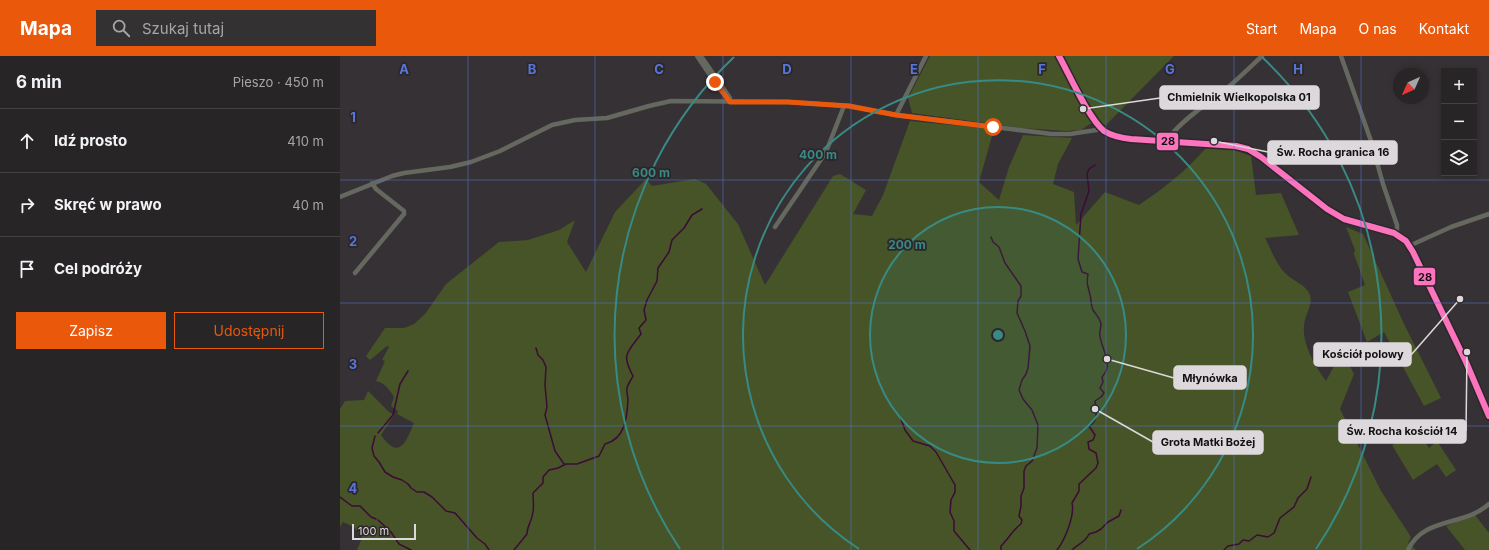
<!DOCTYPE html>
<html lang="pl">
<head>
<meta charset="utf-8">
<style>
  :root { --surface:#282527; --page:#343133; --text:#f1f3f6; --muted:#a5a5a7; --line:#444244; --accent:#ea580c }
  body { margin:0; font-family:Inter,sans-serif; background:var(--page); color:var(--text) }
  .controls { position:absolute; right:12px; top:12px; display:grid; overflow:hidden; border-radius:0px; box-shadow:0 2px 6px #0003 }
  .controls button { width:36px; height:36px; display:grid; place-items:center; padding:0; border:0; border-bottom:1px solid var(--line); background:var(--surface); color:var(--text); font:20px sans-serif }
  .compass { position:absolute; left:1053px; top:12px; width:36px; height:36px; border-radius:50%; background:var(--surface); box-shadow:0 2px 6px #0003; rotate:225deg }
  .scale { position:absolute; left:12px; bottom:10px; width:64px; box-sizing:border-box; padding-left:4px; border:2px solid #dcd8db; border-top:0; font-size:11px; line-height:14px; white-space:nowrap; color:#dcd8db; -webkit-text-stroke:3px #2d262b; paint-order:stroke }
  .stop { position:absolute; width:12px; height:12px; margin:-9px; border:3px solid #ea580c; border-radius:50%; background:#fff }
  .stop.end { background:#ea580c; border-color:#fff; box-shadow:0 1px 4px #0008 }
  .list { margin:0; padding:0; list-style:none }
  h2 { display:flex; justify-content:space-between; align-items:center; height:52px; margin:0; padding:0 16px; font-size:17px }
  h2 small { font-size:13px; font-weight:400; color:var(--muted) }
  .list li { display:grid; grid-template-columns:26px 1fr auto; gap:12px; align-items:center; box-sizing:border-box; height:64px; padding:0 16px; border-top:1px solid var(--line) }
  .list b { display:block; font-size:15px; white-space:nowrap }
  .list em { font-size:13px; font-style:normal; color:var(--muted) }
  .actions { display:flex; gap:8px; padding:12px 16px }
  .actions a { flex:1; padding:9px 0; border:1px solid var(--accent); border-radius:0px; text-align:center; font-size:14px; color:var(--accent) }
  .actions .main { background:var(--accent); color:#fff }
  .icon { flex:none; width:22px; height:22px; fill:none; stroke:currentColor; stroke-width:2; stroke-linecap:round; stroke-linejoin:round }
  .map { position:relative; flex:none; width:1149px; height:494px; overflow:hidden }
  header { display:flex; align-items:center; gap:24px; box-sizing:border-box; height:56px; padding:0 20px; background:var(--accent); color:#fff }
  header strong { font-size:19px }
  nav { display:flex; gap:22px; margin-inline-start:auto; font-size:14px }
  .search { width:280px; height:36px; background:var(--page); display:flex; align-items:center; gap:10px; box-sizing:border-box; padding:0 14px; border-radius:0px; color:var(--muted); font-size:15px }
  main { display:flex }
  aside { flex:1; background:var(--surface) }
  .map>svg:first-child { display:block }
  .green { fill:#465428 }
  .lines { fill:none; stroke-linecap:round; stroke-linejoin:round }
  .stream { stroke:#3d0b35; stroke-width:1.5 }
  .minor { stroke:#65685e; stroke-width:4.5 }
  .tertiary { stroke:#65685e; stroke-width:5.5 }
  .bus-1-casing { stroke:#2d262b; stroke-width:9 }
  .bus-1 { stroke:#fc73be; stroke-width:6 }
  .route { stroke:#ea580c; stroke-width:5 }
  .grid { fill:none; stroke:#5677d9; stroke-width:1; stroke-opacity:0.55 }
  .ring { fill:none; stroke:#388a84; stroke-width:2 }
  .grid-label { font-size:13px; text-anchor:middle; font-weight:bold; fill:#5677d9; stroke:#2d262b; stroke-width:3.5; stroke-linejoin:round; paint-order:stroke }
  .centre { fill:#388a84; stroke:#2d262b; stroke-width:2 }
  .ring-label { font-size:12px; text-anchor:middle; font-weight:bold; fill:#388a84; stroke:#2d262b; stroke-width:3.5; stroke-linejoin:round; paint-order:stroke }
  .leader { fill:none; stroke:#dcd8db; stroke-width:1.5 }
  .callout-dot { fill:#dcd8db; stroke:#2d262b; stroke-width:1.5 }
  .callout { fill:#dcd8db; stroke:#dcd8db; stroke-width:1.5 }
  .callout-label { font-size:11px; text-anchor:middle; font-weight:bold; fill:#111 }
  .line-badge { stroke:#2d262b; stroke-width:1.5 }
  .pale-badge-label { font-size:11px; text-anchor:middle; font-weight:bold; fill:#111 }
</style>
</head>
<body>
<header>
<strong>Mapa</strong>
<div class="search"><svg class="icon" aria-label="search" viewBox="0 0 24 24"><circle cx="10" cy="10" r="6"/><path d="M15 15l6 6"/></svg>Szukaj tutaj</div>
<nav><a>Start</a><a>Mapa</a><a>O nas</a><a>Kontakt</a></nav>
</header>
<main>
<aside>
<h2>6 min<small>Pieszo · 450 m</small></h2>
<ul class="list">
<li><svg class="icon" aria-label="ahead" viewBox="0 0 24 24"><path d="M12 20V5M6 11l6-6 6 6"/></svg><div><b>Idź prosto</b></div><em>410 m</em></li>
<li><svg class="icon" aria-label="right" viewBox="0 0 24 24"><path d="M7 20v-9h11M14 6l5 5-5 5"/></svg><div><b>Skręć w prawo</b></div><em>40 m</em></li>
<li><svg class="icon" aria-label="arrive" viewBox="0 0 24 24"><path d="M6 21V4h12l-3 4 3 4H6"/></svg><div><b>Cel podróży</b></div></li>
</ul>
<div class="actions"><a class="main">Zapisz</a><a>Udostępnij</a></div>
</aside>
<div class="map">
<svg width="1149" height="494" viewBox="0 0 1149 494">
  <rect width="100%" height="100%" fill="#363134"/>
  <path class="green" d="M590,0H834L766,69L750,68L741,74L726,75L681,72L572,57L568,42Z
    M570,65L654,73L639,126L659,144L669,111L683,79L732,82L718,108L713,128L734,136L736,169L765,136L799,149C824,132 846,115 866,92L894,94L911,100L916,139L941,137L959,179L925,182C931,193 936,208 945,217C952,225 966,228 970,239C973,248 965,259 964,269C962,288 975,310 986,325L1002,295L1014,318L1000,353L1041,435L1071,481L1068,487L1076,494H17L22,482L14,471L3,466L0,471V353L5,345L24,344L28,335L49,356L54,359L41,379C59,405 66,386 74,367L57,358L58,355L51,350L54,341C49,333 45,327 36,325L45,305L42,304L49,291L47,290L30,304L26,300L45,272H64L74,268L85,258L106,228L159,186L188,184L219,174L235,164L227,186L246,216L275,156L306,123L312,130L355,123L366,128L398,168L425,229L493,120L500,118L526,134L513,158L532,160L543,139Z
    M1006,171L1023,178L1065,270L1101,342L1084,350L1044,276L1027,286L1008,236L1025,229L1014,198L1015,194Z
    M1078,374L1089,392L1097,385L1116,414L1106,421L1097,408L1073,424L1052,389Z
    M1135,459L1149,477V494H1125L1106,470Z"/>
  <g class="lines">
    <path class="stream" d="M651,181L653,186L659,191L665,207L681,230V240L678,245L677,257L685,275L690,290L688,312L686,318L682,324L679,334L683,343L692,354L698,369L697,392L692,405L686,410L684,415V432L681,440V450L679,460L682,464L681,468C673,474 668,483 661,490V494
      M196,292L198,299L203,304L206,311L205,329L207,351L205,359L215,395L224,408
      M561,363L565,374L573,385L590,390L596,396L615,429V436L611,444L610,456L614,465V475L630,494
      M38,377L53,359L60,328L68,315
      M35,380L32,392L34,400L39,406L45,416L53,421L62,424L68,428L71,432L77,436H84L92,441L106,455L115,457L137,482L145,488L149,494
      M0,441L12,450H20L31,461L36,463
      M38,464L51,476L59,488L71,494
      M174,494L187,478C187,470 192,465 193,456C194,450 193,443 193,437L203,427V421L209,414L218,412L226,408H237L259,400L265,388C285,383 287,362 288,344C288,340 286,335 287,332C288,328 291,324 293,320C281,298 287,297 301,278L299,272L306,264L304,254L307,244L317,225L318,212L329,196L332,184L344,172L352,159L362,153
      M717,494C725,484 735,459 732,447L739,435V428L756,412L758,407L756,397L749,393L748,386L753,384L755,379L749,370C759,364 756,355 755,345L761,341L764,337L760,332L763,326L762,321C774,308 762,295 760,280C759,276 761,272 761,268C760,262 756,259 753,254C750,248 752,245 750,239C748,228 746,230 748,218L742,216L738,203L741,158L749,135L747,118L749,113L755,109
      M732,494C739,487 745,487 749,478L756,476L761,473L768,466L779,460L781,454
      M884,494L888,490L899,488L903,484L909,485L917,479L928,481L934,477L940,462L954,451L958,442L967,433L971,421"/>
    <path class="minor" d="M357,0L378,31
      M361,0L390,42V46
      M1001,0L1031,85L1043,128L1057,169V178
      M556,59L586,0
      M827,86C833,71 866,48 880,38C895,26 908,13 922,0
      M0,141L52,120L64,117L110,111L131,106L160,95L212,69L235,64L267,62L309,50L331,45L448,46L509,50L556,59L712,78H730L763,73
      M435,171L486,96L504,50
      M1069,190L1111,171L1149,158
      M15,217L64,158V155L36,133L32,127
      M1068,494C1084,460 1124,471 1149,448"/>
    <path class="tertiary" d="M719,0C729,18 749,63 764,75C772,80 781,82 791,83L896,90L908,93L921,101L987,153L1004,163L1054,177L1066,185L1073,196L1126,306L1149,360"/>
    <g class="bus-1-casing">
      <path id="bus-1" d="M719,0C729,18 749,63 764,75C772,80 781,82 791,83L896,90L908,93L921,101L987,153L1004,163L1054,177L1066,185L1073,196L1126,306L1149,360"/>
    </g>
    <use href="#bus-1" class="bus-1"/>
  </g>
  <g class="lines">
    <path class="route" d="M375,26L390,46H448L509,50L556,59L653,71"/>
  </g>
  <path class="grid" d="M128,0V494M255,0V494M383,0V494M511,0V494M638,0V494M766,0V494M894,0V494M1021,0V494M0,124H1149M0,247H1149M0,370H1149"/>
  <circle cx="658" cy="279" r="128" fill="#388a84" fill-opacity=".12"/>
  <g class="ring">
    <circle cx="658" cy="279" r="128"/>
    <path d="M519 493A255 255 0 1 1 797 493"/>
    <path d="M340 493A383 383 0 0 1 394 1M922 1A383 383 0 0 1 976 493"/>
  </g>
  <g class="grid-label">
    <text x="64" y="18">A</text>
    <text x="192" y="18">B</text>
    <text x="319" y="18">C</text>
    <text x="447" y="18">D</text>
    <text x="574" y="18">E</text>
    <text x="702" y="18">F</text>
    <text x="830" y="18">G</text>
    <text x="958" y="18">H</text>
    <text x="13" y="66">1</text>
    <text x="13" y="190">2</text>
    <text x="13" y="313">3</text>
    <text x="13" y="437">4</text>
  </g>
  <circle cx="658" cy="279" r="6" class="centre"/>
  <g class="ring-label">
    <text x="478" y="103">400 m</text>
    <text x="311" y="121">600 m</text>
    <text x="567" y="193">200 m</text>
  </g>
  <path class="leader" d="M743 53L820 42M874 85L928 96M1120 243L1071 299M767 303L834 322M1127 296L1126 375M755 353L813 386"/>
  <g class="callout-dot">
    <circle cx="743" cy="53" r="4"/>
    <circle cx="874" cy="85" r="4"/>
    <circle cx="1120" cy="243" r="4"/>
    <circle cx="767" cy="303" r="4"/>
    <circle cx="1127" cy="296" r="4"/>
    <circle cx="755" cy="353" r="4"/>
  </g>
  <g class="callout">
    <rect x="820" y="30" width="159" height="23" rx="4"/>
    <rect x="928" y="85" width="129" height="23" rx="4"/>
    <rect x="974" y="287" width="97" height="23" rx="4"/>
    <rect x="834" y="310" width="72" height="23" rx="4"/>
    <rect x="999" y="364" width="127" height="23" rx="4"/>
    <rect x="813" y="375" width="110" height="23" rx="4"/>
  </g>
  <g class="callout-label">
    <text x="899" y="45">Chmielnik Wielkopolska 01</text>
    <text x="993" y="100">Św. Rocha granica 16</text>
    <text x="1023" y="302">Kościół polowy</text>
    <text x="870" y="326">Młynówka</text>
    <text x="1062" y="379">Św. Rocha kościół 14</text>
    <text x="868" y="390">Grota Matki Bożej</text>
  </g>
  <g class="line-badge">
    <rect x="816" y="76" width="23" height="19" rx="4" fill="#fc73be"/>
    <rect x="1073" y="211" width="23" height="19" rx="4" fill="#fc73be"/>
  </g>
  <g class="pale-badge-label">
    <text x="828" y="89">28</text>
    <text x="1085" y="225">28</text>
  </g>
</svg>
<div class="controls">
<button>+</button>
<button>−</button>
<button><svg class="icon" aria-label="layers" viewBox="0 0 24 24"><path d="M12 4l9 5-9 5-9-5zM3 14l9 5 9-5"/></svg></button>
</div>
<svg class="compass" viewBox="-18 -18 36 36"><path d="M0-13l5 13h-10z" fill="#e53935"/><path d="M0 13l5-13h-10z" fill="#a5a5a7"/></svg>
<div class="scale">100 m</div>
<div class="stop" style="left:653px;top:71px"></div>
<div class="stop end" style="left:375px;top:26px"></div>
</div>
</main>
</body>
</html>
